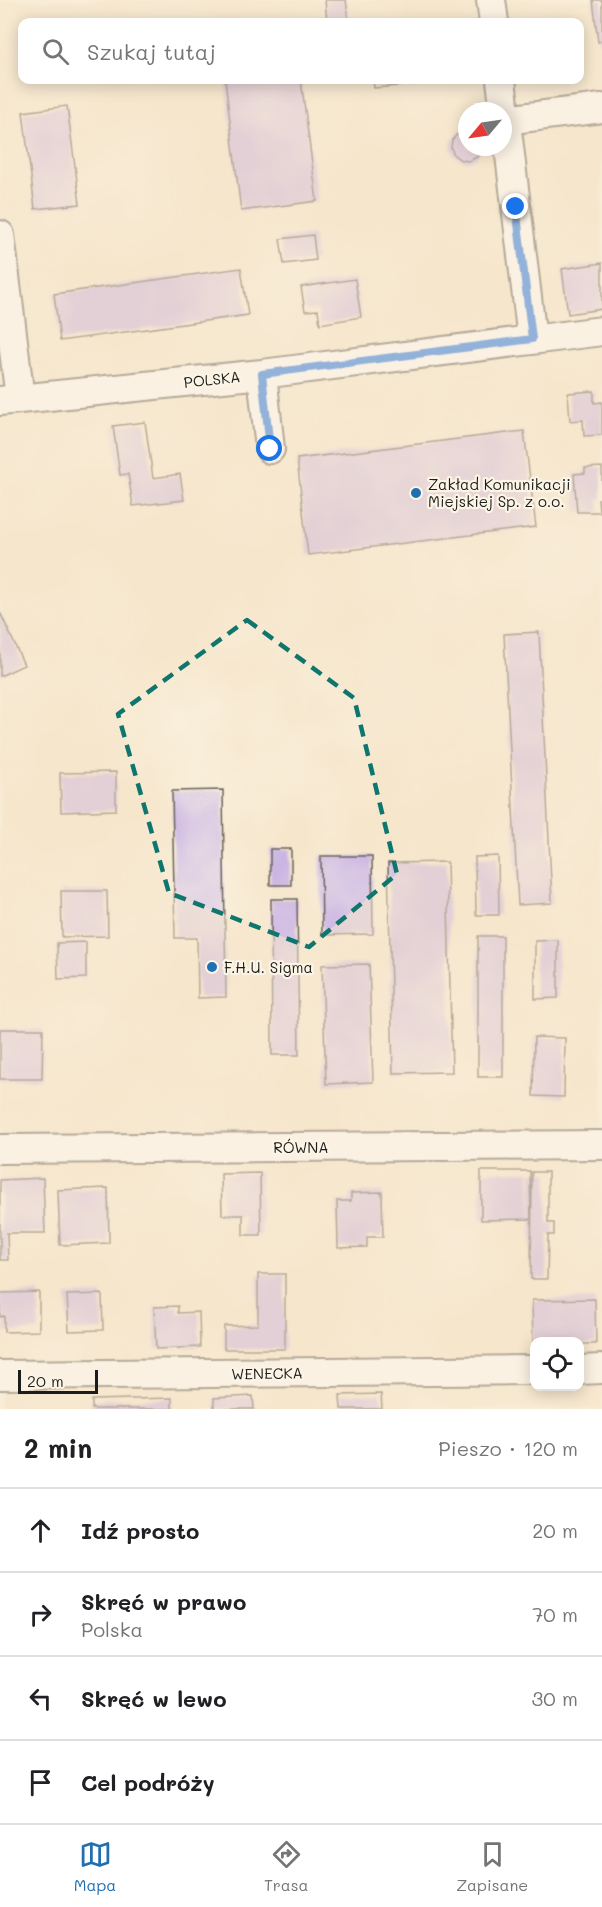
<!DOCTYPE html>
<html lang="pl">
<head>
<meta charset="utf-8">
<style>
  :root { --surface:#fff; --page:#f2f2f2; --text:#202124; --muted:#757577; --line:#e0e0e0; --accent:#1f6fb2 }
  body { margin:0; font-family:Mali,sans-serif; background:var(--page); color:var(--text) }
  .controls { position:absolute; right:18px; bottom:18px; display:grid; overflow:hidden; border-radius:12px; box-shadow:0 3px 15px #0003 }
  .controls button { width:54px; height:54px; display:grid; place-items:center; padding:0; border:0; border-bottom:2px solid var(--line); background:var(--surface); color:var(--text); font:30px sans-serif }
  .compass { position:absolute; left:458px; top:102px; width:54px; height:54px; border-radius:50%; background:var(--surface); box-shadow:0 3px 15px #0003; rotate:241deg }
  .scale { position:absolute; left:18px; bottom:15px; width:80px; box-sizing:border-box; padding-left:6px; border:3px solid #1c1c1c; border-top:0; font-size:16px; line-height:21px; white-space:nowrap; color:#1c1c1c; -webkit-text-stroke:4px #fcf5e5; paint-order:stroke }
  .stop { position:absolute; width:18px; height:18px; margin:-14px; border:4px solid #1a73e8; border-radius:50%; background:#fff }
  .stop.end { background:#1a73e8; border-color:#fff; box-shadow:0 2px 6px #0008 }
  .list { margin:0; padding:0; list-style:none }
  h2 { display:flex; justify-content:space-between; align-items:center; height:78px; margin:0; padding:0 24px; font-size:26px }
  h2 small { font-size:20px; font-weight:400; color:var(--muted) }
  .list li { display:grid; grid-template-columns:39px 1fr auto; gap:18px; align-items:center; box-sizing:border-box; height:84px; padding:0 24px; border-top:2px solid var(--line) }
  .list b { display:block; font-size:22px; white-space:nowrap }
  .list p { margin:0; font-size:20px; white-space:nowrap; color:var(--muted) }
  .list em { font-size:20px; font-style:normal; color:var(--muted) }
  .icon { flex:none; width:33px; height:33px; fill:none; stroke:currentColor; stroke-width:2; stroke-linecap:round; stroke-linejoin:round }
  .map { position:relative; flex:none; width:602px; height:1409px; overflow:hidden }
  .search { position:absolute; background:var(--surface); box-shadow:0 3px 15px #0003; left:18px; right:18px; top:18px; height:66px; display:flex; align-items:center; gap:15px; box-sizing:border-box; padding:0 21px; border-radius:12px; color:var(--muted); font-size:22px }
  .sheet { height:414px; background:var(--surface) }
  nav { display:flex; justify-content:space-around; align-items:center; box-sizing:border-box; height:84px; border-top:2px solid var(--line); background:var(--surface); font-size:16px; color:var(--muted) }
  nav a { display:grid; justify-items:center; gap:3px }
  nav .on { color:var(--accent) }
  .map>svg:first-child { display:block }
  .building { fill:#cbb5e3 }
  .lines { fill:none; stroke-linecap:round; stroke-linejoin:round }
  .minor-casing { stroke:#68635a; stroke-width:32 }
  .minor { stroke:#fff; stroke-width:28 }
  .route { stroke:#1a73e8; stroke-width:8 }
  .marked { fill:none; stroke:#0f766e; stroke-width:4.5; stroke-dasharray:12 8; stroke-linejoin:round }
  .poi-dot { fill:#1f6fb2; stroke:#fcf5e5; stroke-width:2 }
  .labels { text-anchor:middle; dominant-baseline:central; stroke-width:4.5; stroke-linejoin:round; paint-order:stroke }
  .street-label { font-size:15px; fill:#1c1c1c; stroke:#fcf5e5 }
  .poi-label { font-size:15px; fill:#1c1c1c; stroke:#fcf5e5; text-anchor:start }
</style>
</head>
<body>
<div class="map">
<svg width="602" height="1409" viewBox="0 0 602 1409">
  <rect width="100%" height="100%" fill="#fcf5e5"/>
  <filter id="ink" filterUnits="userSpaceOnUse"><feTurbulence type="fractalNoise" baseFrequency=".0167" numOctaves="2"/><feDisplacementMap in="SourceGraphic" scale="12" xChannelSelector="R" yChannelSelector="G"/><feConvolveMatrix kernelMatrix="1 2 1 2 8 2 1 2 1" color-interpolation-filters="sRGB"/></filter>
  <filter id="wash" filterUnits="userSpaceOnUse"><feTurbulence type="fractalNoise" baseFrequency=".008" numOctaves="4" result="noise"/><feDisplacementMap in="SourceGraphic" scale="24" xChannelSelector="R" yChannelSelector="G"/><feGaussianBlur stdDeviation="1.35" result="paint"/><feColorMatrix in="noise" values="0 0 0 0 0 0 0 0 0 0 0 0 0 0 0 0 0 1.4 0 .05"/><feComposite in="paint" operator="in"/></filter>
  <g filter="url(#wash)">
    <rect width="100%" height="100%" fill="#f6e6cc"/>
    <g id="blocks">
      <path class="building" d="M325,0H346L349,22H327Z
        M593,0H602V41L598,42Z
        M225,80H301L317,201L241,211Z
        M373,80H419L420,84L374,88Z
        M67,106L80,204L35,209L23,112Z
        M467,130V147H481L482,149L477,157L469,161L461,160L454,155L451,148L452,140L460,131Z
        M313,235L316,260L284,264L280,239Z
        M602,263V309L568,314L562,269Z
        M241,268L248,315L60,341L54,294Z
        M355,279L361,317L320,324L318,310L305,311L301,287Z
        M594,391V403L602,402V435L584,436L583,420L570,421L568,393Z
        M145,422L153,478L180,474L184,500L133,506L128,474L120,475L113,426Z
        M524,431L536,527L308,555L297,459Z
        M602,467V499H598L599,512H577L574,474L585,473V468Z
        M0,612L24,665L0,676Z
        M539,632L552,903L518,905L504,634Z
        M116,772V810L61,812L60,773Z
        M223,790L226,997L198,998L197,938H175L172,791Z
        M270,849H291V885H270Z
        M321,856H372L373,934L322,935Z
        M498,856L499,915H476L475,857Z
        M447,862L452,1072L393,1073L388,863Z
        M61,891H107L108,936L62,937Z
        M271,899H297L299,1055H272Z
        M478,936H503V1077H478Z
        M558,940V998L535,999V941Z
        M86,942V978L58,979L57,943Z
        M369,964L373,1082L326,1084L322,965Z
        M0,1029H43L42,1079H0Z
        M534,1037L565,1038L564,1097L533,1096Z
        M481,1171H530L531,1219L481,1220Z
        M532,1172H548V1223H554V1235H548L547,1279H531Z
        M260,1173L261,1235H243V1215H222L221,1174Z
        M43,1178L45,1233H7L8,1260H0V1180Z
        M108,1188L109,1243L60,1245L58,1190Z
        M382,1192L383,1237H367V1247L338,1248L337,1201H351V1193Z
        M258,1274H285V1349H224V1326L258,1325Z
        M39,1292V1331L4,1332V1316L0,1317V1293Z
        M102,1294L103,1330L69,1331L67,1295Z
        M595,1299L596,1344H580V1342H533L532,1300Z
        M178,1306V1313L199,1312L200,1347L156,1349L154,1307Z
        M381,1394L382,1409H341L340,1395Z
        M253,1396L254,1409H214V1398Z
        M172,1398V1409H92V1400Z"/>
    </g>
  </g>
  <g filter="url(#ink)">
    <use href="#blocks" fill-opacity="0" stroke="#68635a" stroke-width="1.5"/>
    <g class="lines">
      <g class="minor-casing">
        <path id="minor" d="M491,0L494,22
          M501,80L532,339
          M505,120L602,108
          M0,235L20,399
          M262,374L270,449
          M0,401L262,374L602,331
          M0,1149L602,1145
          M580,1370L602,1369
          M0,1375L534,1370"/>
      </g>
      <use href="#minor" class="minor"/>
    </g>
  </g>
  <g class="lines" filter="url(#ink)">
    <path class="route" d="M270,449L262,374L532,339L516,207"/>
  </g>
  <path d="M0 0H602V1409H0ZM247,620L354,698L397,874L309,947L169,893L118,714Z" fill="#f6e6cc" fill-opacity=".55" fill-rule="evenodd"/>
  <path class="marked" d="M247,620L354,698L397,874L309,947L169,893L118,714Z"/>
  <g class="poi-dot">
    <circle cx="416" cy="493" r="6"/>
    <circle cx="212" cy="967" r="6"/>
  </g>
  <g class="labels">
    <g class="street-label">
      <text transform="translate(212 379) rotate(-6)">POLSKA</text>
      <text x="301" y="1147">RÓWNA</text>
      <text transform="translate(267 1373) rotate(-1)">WENECKA</text>
    </g>
    <g class="poi-label">
      <text x="428" y="484">Zakład Komunikacji<tspan x="428" dy="17">Miejskiej Sp. z o.o.</tspan></text>
      <text x="224" y="967">F.H.U. Sigma</text>
    </g>
  </g>
</svg>
<div class="controls">
<button><svg class="icon" aria-label="locate" viewBox="0 0 24 24"><circle cx="12" cy="12" r="6"/><path d="M12 2v4M12 18v4M2 12h4M18 12h4"/></svg></button>
</div>
<svg class="compass" viewBox="-18 -18 36 36"><path d="M0-13l5 13h-10z" fill="#e53935"/><path d="M0 13l5-13h-10z" fill="#757577"/></svg>
<div class="scale">20 m</div>
<div class="stop" style="left:270px;top:449px"></div>
<div class="stop end" style="left:516px;top:207px"></div>
<div class="search"><svg class="icon" aria-label="search" viewBox="0 0 24 24"><circle cx="10" cy="10" r="6"/><path d="M15 15l6 6"/></svg>Szukaj tutaj</div>
</div>
<section class="sheet">
<h2>2 min<small>Pieszo · 120 m</small></h2>
<ul class="list">
<li><svg class="icon" aria-label="ahead" viewBox="0 0 24 24"><path d="M12 20V5M6 11l6-6 6 6"/></svg><div><b>Idź prosto</b></div><em>20 m</em></li>
<li><svg class="icon" aria-label="right" viewBox="0 0 24 24"><path d="M7 20v-9h11M14 6l5 5-5 5"/></svg><div><b>Skręć w prawo</b><p>Polska</p></div><em>70 m</em></li>
<li><svg class="icon" aria-label="left" viewBox="0 0 24 24"><path d="M17 20v-9H6M10 6l-5 5 5 5"/></svg><div><b>Skręć w lewo</b></div><em>30 m</em></li>
<li><svg class="icon" aria-label="arrive" viewBox="0 0 24 24"><path d="M6 21V4h12l-3 4 3 4H6"/></svg><div><b>Cel podróży</b></div></li>
</ul>
</section>
<nav>
<a class="on"><svg class="icon" aria-label="map" viewBox="0 0 24 24"><path d="M3 6l6-2 6 2 6-2v14l-6 2-6-2-6 2zM9 4v14M15 6v14"/></svg>Mapa</a>
<a><svg class="icon" aria-label="directions" viewBox="0 0 24 24"><path d="M12 3l9 9-9 9-9-9zM9 14v-3h6M13 9l2 2-2 2"/></svg>Trasa</a>
<a><svg class="icon" aria-label="saved" viewBox="0 0 24 24"><path d="M7 4h10v16l-5-4-5 4z"/></svg>Zapisane</a>
</nav>
</body>
</html>
